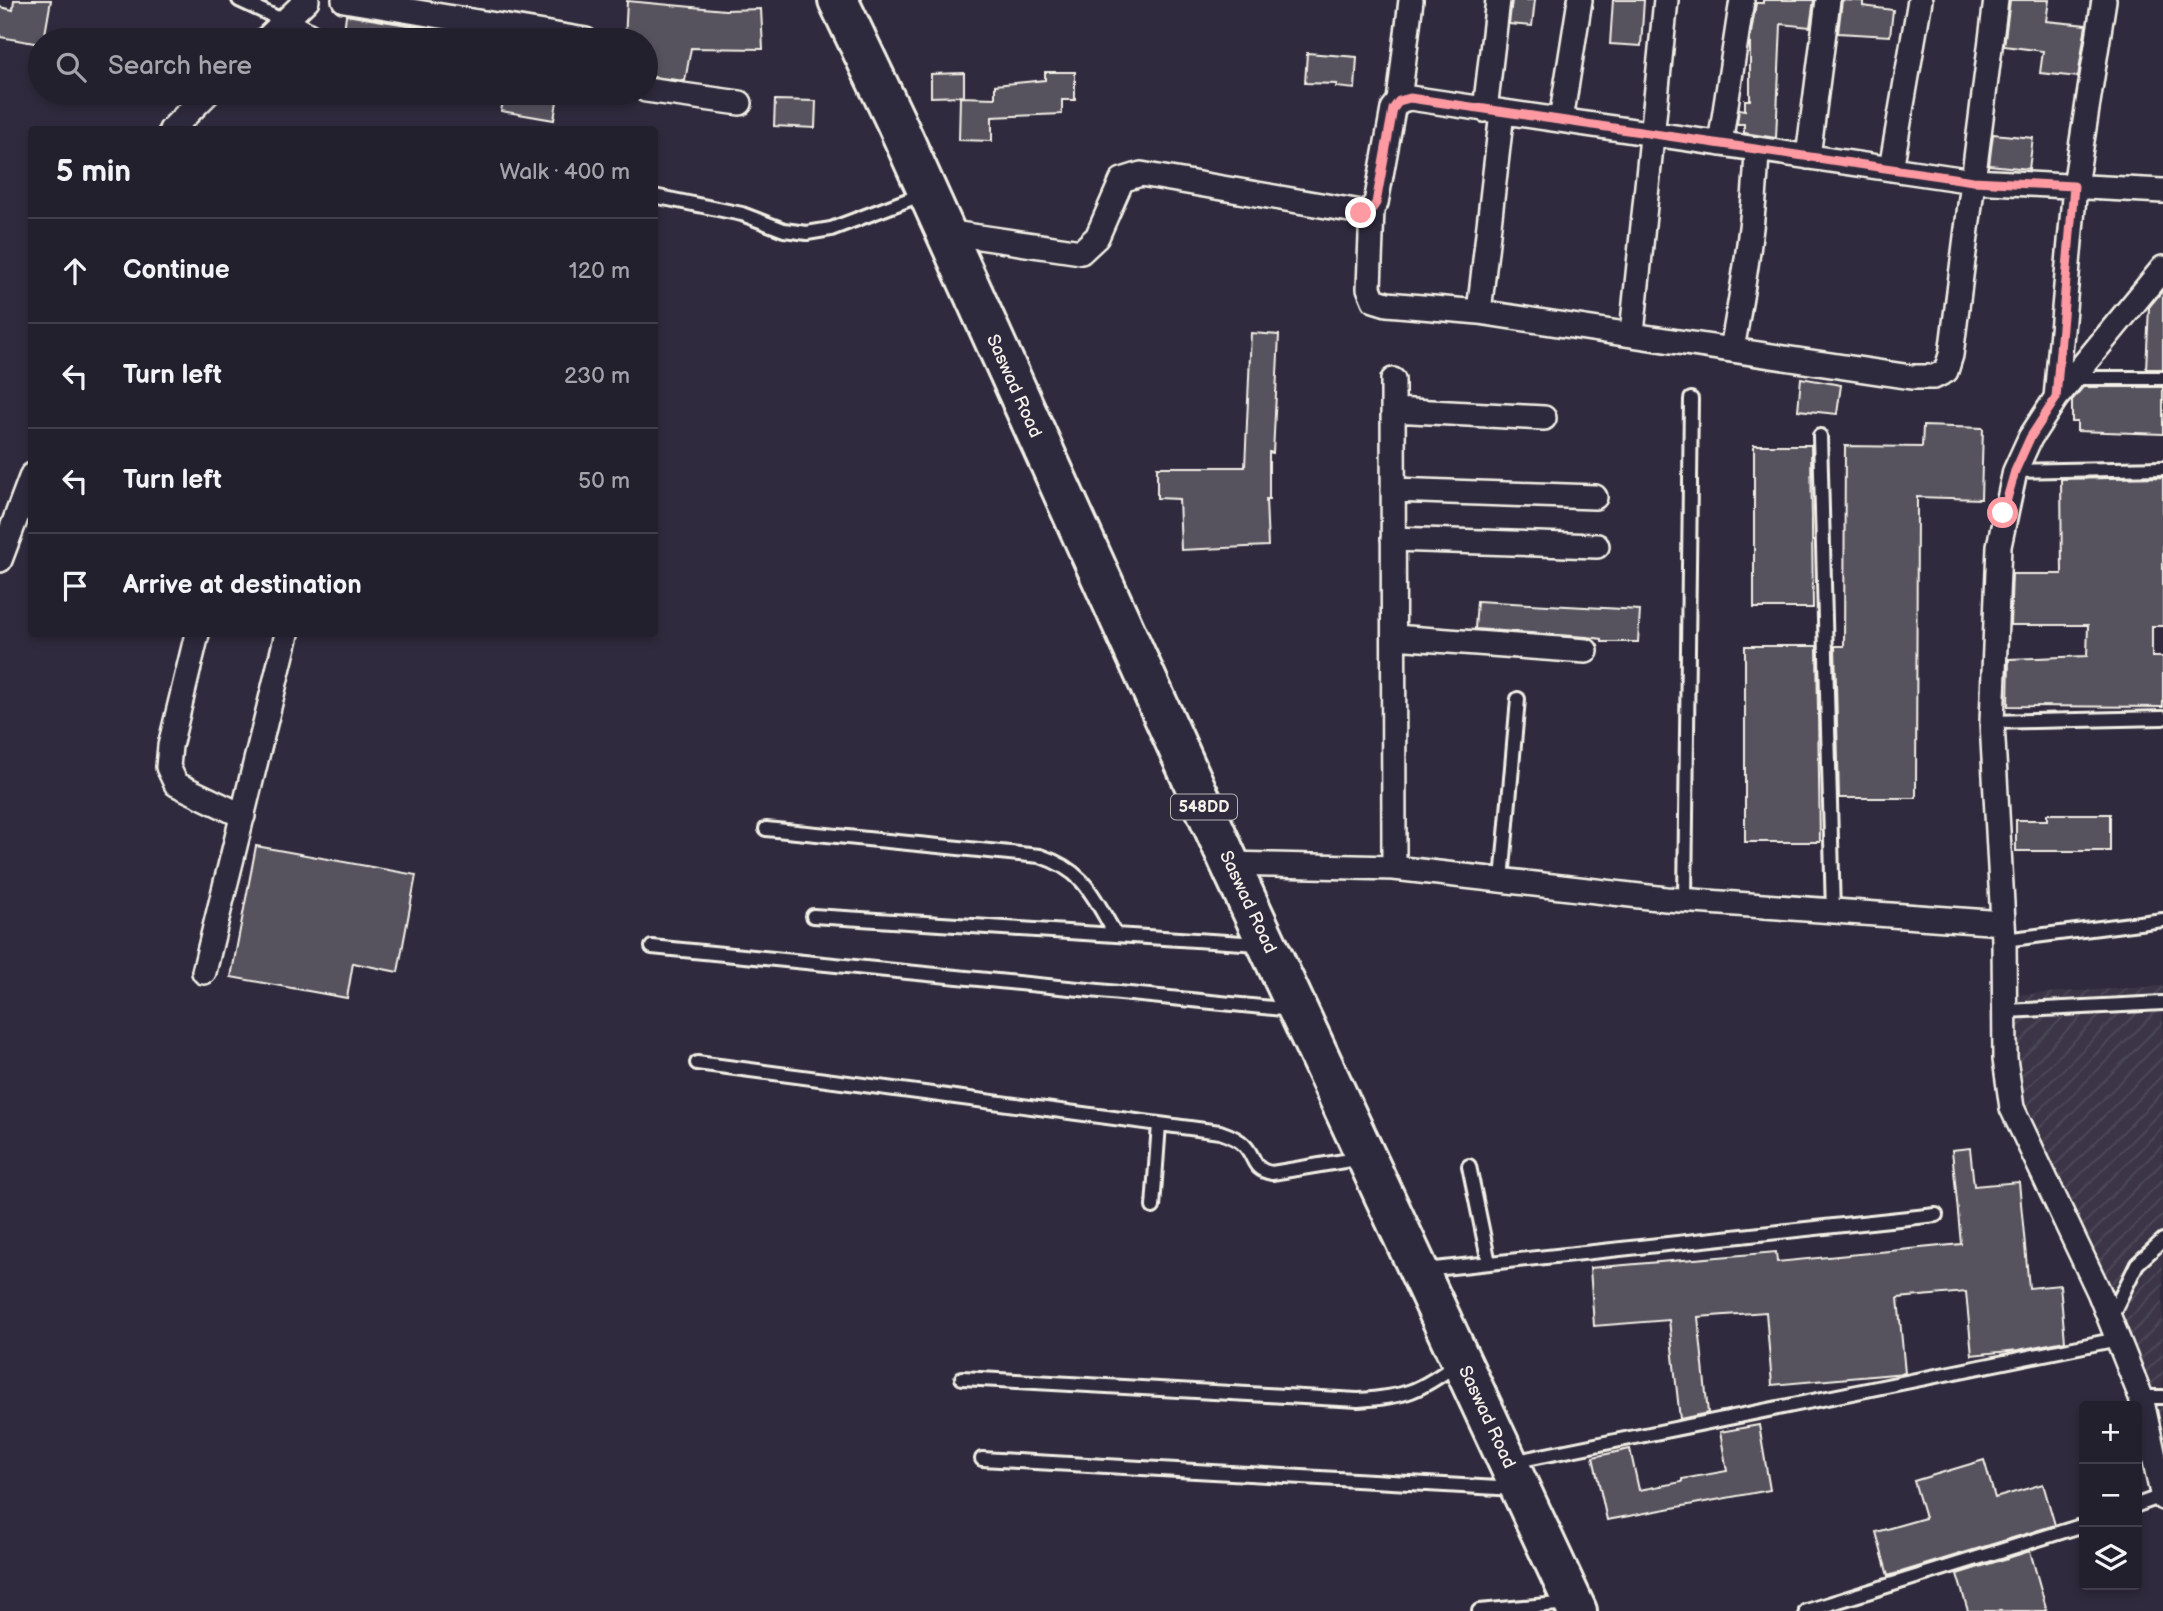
<!DOCTYPE html>
<html lang="en">
<head>
<meta charset="utf-8">
<style>
  :root { --surface:#23202e; --page:#2f2d3a; --text:#f1f3f6; --muted:#a3a3aa; --line:#403e4a }
  body { margin:0; font-family:"Balsamiq Sans",sans-serif; background:var(--page); color:var(--text) }
  .controls { position:absolute; right:21px; bottom:21px; display:grid; overflow:hidden; border-radius:7px; box-shadow:0 4px 10px #0003 }
  .controls button { width:63px; height:63px; display:grid; place-items:center; padding:0; border:0; border-bottom:2px solid var(--line); background:var(--surface); color:var(--text); font:35px sans-serif }
  .stop { position:absolute; width:21px; height:21px; margin:-16px; border:5px solid #ff9aa2; border-radius:50%; background:#fff }
  .stop.end { background:#ff9aa2; border-color:#fff; box-shadow:0 2px 7px #0008 }
  .list { margin:0; padding:0; list-style:none }
  h2 { display:flex; justify-content:space-between; align-items:center; height:91px; margin:0; padding:0 28px; font-size:30px }
  h2 small { font-size:23px; font-weight:400; color:var(--muted) }
  .list li { display:grid; grid-template-columns:46px 1fr auto; gap:21px; align-items:center; box-sizing:border-box; height:105px; padding:0 28px; border-top:2px solid var(--line) }
  .list b { display:block; font-size:26px; white-space:nowrap }
  .list em { font-size:23px; font-style:normal; color:var(--muted) }
  .icon { flex:none; width:38px; height:38px; fill:none; stroke:currentColor; stroke-width:2; stroke-linecap:round; stroke-linejoin:round }
  .map { position:relative; flex:none; width:2163px; height:1611px; overflow:hidden }
  .search { position:absolute; background:var(--surface); box-shadow:0 4px 10px #0003; left:28px; top:28px; width:630px; height:77px; display:flex; align-items:center; gap:18px; box-sizing:border-box; padding:0 24px; border-radius:38px; color:var(--muted); font-size:26px }
  .panel { position:absolute; background:var(--surface); box-shadow:0 4px 10px #0003; left:28px; top:126px; width:630px; height:511px; border-radius:7px }
  .map>svg:first-child { display:block }
  .industrial { fill:url(#industrial-furrows) }
  .building { fill:#56525f; stroke:#f4f1e8; stroke-width:2 }
  .lines { fill:none; stroke-linecap:round; stroke-linejoin:round }
  .lane-casing { stroke:#f4f1e8; stroke-width:18 }
  .street-casing { stroke:#f4f1e8; stroke-width:28 }
  .highway-casing { stroke:#f4f1e8; stroke-width:44 }
  .lane { stroke:#2f2a3d; stroke-width:12 }
  .street { stroke:#2f2a3d; stroke-width:23 }
  .highway { stroke:#2f2a3d; stroke-width:38 }
  .route { stroke:#ff9aa2; stroke-width:9 }
  .labels { text-anchor:middle; dominant-baseline:central; stroke-width:5; stroke-linejoin:round; paint-order:stroke }
  .shield { fill:#2f2a3d; stroke:#b9b5b5; stroke-width:2 }
  .shield-label { font-size:16px; font-weight:bold; fill:#f4f1e8 }
  .street-label { font-size:18px; fill:#f4f1e8; stroke:#2f2a3d }
</style>
</head>
<body>
<div class="map">
<svg width="2163" height="1611" viewBox="0 0 2163 1611">
  <defs>
    <pattern id="industrial-furrows" width="10" height="10" patternUnits="userSpaceOnUse" patternTransform="scale(1.75)"><rect width="10" height="10" fill="#3b3647"/><path d="M-1 1l2-2M0 10L10 0M9 11l2-2" fill="none" stroke="#4e4a59"/></pattern>
  </defs>
  <rect width="100%" height="100%" fill="#2f2a3d"/>
  <filter id="ink" filterUnits="userSpaceOnUse"><feTurbulence type="fractalNoise" baseFrequency=".0143" numOctaves="2"/><feDisplacementMap in="SourceGraphic" scale="14" xChannelSelector="R" yChannelSelector="G"/><feConvolveMatrix kernelMatrix="1 2 1 2 8 2 1 2 1" color-interpolation-filters="sRGB"/></filter>
  <g filter="url(#ink)">
    <path class="industrial" d="M2163,986V1417L2151,1418L2011,1087L2013,995Z"/>
    <path class="building" d="M14,0H51L44,40H40V44L0,37V7L13,10Z
      M1512,0H1535L1532,26L1509,24Z
      M1613,0H1644L1641,46L1610,44Z
      M1763,0H1814L1810,27L1781,24L1776,138L1744,133V124H1737L1739,109L1745,110V100H1750V39L1756,3H1763Z
      M1842,0L1863,1V6L1893,10L1890,36L1838,33Z
      M2010,0H2049L2046,21L2086,25L2078,77L2040,73L2043,51L2004,46Z
      M627,1L725,10L761,9L763,49L691,48L685,81L646,76V40H625Z
      M346,15L432,29L430,40H343Z
      M1307,53L1357,57L1355,89L1336,87L1337,84L1305,83Z
      M1045,72H1075V100H1062V114L992,117V141L959,140L960,97L995,98V85L1045,80Z
      M964,73V96L931,97V74Z
      M505,93L558,95L554,120L501,111Z
      M775,100L816,101L815,128L774,126Z
      M1993,134L2033,138L2029,169L1989,165Z
      M2163,290V369H2146L2149,307Z
      M1251,333L1279,335L1273,453L1269,452V499H1266L1268,546L1181,550L1179,499L1157,498V467H1245Z
      M1801,378L1841,385L1837,414L1798,410Z
      M2083,387H2163V434L2077,431V422H2072V400Z
      M1923,426L1983,428L1981,499L1917,497L1916,798H1839L1835,646H1844L1845,446L1922,447Z
      M1754,445H1811L1813,608H1754Z
      M2163,477V626H2152V657H2163V707L2008,706L2009,659L2087,656L2088,625H2010L2012,574H2062L2061,479Z
      M1477,601L1640,610L1638,642H1602V639L1587,637L1475,629Z
      M1745,646H1817L1820,842H1745Z
      M2047,814H2110V851H2016V820H2047Z
      M256,846L416,875L398,972L353,963L347,998L231,977Z
      M1970,1148L1974,1186L2019,1182L2029,1288L2060,1285L2065,1341L2018,1350L1972,1355L1966,1292L1898,1298L1905,1373L1772,1385L1766,1312L1698,1317L1708,1413L1680,1419L1669,1320L1594,1326L1590,1268L1776,1252L1777,1262L1961,1244L1952,1150Z
      M1759,1425L1770,1490L1607,1520L1593,1457L1630,1449L1639,1490L1682,1482V1479L1727,1471L1720,1432Z
      M1984,1460L1995,1498L2043,1484L2055,1525L1888,1576L1876,1532L1925,1518L1914,1481Z
      M2030,1551L2047,1611H1968L1957,1574Z"/>
    <g class="lines">
      <g class="lane-casing">
        <path id="lane" d="M239,0L286,22
          M654,196L742,214L784,230L807,233L831,229L926,193
          M2073,378H2163
          M1820,436L1833,912
          M2015,471L2163,468
          M1992,722L2163,718
          M766,829L1040,856C1086,871 1093,897 1116,935
          M1502,880L1518,699
          M1685,900L1691,399
          M813,916L1259,944
          M2004,940L2163,920
          M652,947L1293,1010
          M2006,1011L2163,1003
          M697,1063L1220,1132C1229,1135 1239,1139 1245,1146C1256,1158 1252,1170 1272,1173L1362,1158
          M1469,1166L1489,1263
          M1153,1207L1159,1124
          M1425,1270L1936,1215
          M2110,1319L2137,1264L2163,1240
          M962,1378L1358,1400C1406,1397 1420,1391 1458,1363
          M2141,1397H2163
          M982,1459L1516,1489
          M1512,1462L2118,1339
          M2137,1505L2162,1496
          M1479,1611L1569,1603
          M1806,1611L2084,1525"/>
      </g>
      <g class="street-casing">
        <path id="street" d="M344,0L586,40
          M286,22L317,40
          M265,40L307,0
          M646,90L740,103
          M1399,101L1411,0
          M1485,110L1498,0
          M1561,120L1580,0
          M171,130L208,93
          M1720,144L1742,0
          M1808,157L1828,0
          M1891,169L1920,0
          M1372,209L1369,288L1374,300L1387,304L1479,312L1911,377H1934L1946,371L1951,355L1996,0
          M945,232L1081,252L1097,237L1122,180L1141,174L1367,213L1376,203L1393,109L1399,101L1410,98L1973,181L2163,191
          M2163,268L2056,398L2030,438L2015,471L1999,546L1992,722L2004,940L2005,1059L2012,1108L2099,1292L2141,1397L2163,1498
          M1479,312L1502,112
          M1632,333L1666,0
          M1732,349C1744,283 1755,217 1757,149
          M1393,380L1394,868
          M2056,398L2075,186L2104,0
          M1393,410L1544,418
          M1393,490L1595,497
          M1393,539L1597,546
          M0,560L32,475
          M197,634L170,746L168,767L176,784L243,816
          M1394,637L1586,651
          M1230,864L1394,868L1666,899L2003,923
          M204,972L287,634"/>
      </g>
      <g class="highway-casing">
        <path id="highway" d="M838,0L896,122L1230,864L1577,1611"/>
      </g>
      <use href="#lane" class="lane"/>
      <use href="#street" class="street"/>
      <use href="#highway" class="highway"/>
    </g>
  </g>
  <g class="lines" filter="url(#ink)">
    <path class="route" d="M1361,213L1372,209L1376,203L1393,109L1399,101L1410,98L1973,181L2074,186L2056,398L2030,438L2015,471L2003,513"/>
  </g>
  <g class="labels">
    <rect class="shield" x="1171" y="794.5" width="66" height="25" rx="5"/>
    <g class="shield-label">
      <text x="1204" y="807">548DD</text>
    </g>
    <g class="street-label">
      <text transform="translate(1014 386) rotate(66)">Saswad Road</text>
      <text transform="translate(1248 902) rotate(65)">Saswad Road</text>
      <text transform="translate(1487 1417) rotate(65)">Saswad Road</text>
    </g>
  </g>
</svg>
<div class="controls">
<button>+</button>
<button>−</button>
<button><svg class="icon" aria-label="layers" viewBox="0 0 24 24"><path d="M12 4l9 5-9 5-9-5zM3 14l9 5 9-5"/></svg></button>
</div>
<div class="stop" style="left:2003px;top:513px"></div>
<div class="stop end" style="left:1361px;top:213px"></div>
<div class="search"><svg class="icon" aria-label="search" viewBox="0 0 24 24"><circle cx="10" cy="10" r="6"/><path d="M15 15l6 6"/></svg>Search here</div>
<section class="panel">
<h2>5 min<small>Walk · 400 m</small></h2>
<ul class="list">
<li><svg class="icon" aria-label="ahead" viewBox="0 0 24 24"><path d="M12 20V5M6 11l6-6 6 6"/></svg><div><b>Continue</b></div><em>120 m</em></li>
<li><svg class="icon" aria-label="left" viewBox="0 0 24 24"><path d="M17 20v-9H6M10 6l-5 5 5 5"/></svg><div><b>Turn left</b></div><em>230 m</em></li>
<li><svg class="icon" aria-label="left" viewBox="0 0 24 24"><path d="M17 20v-9H6M10 6l-5 5 5 5"/></svg><div><b>Turn left</b></div><em>50 m</em></li>
<li><svg class="icon" aria-label="arrive" viewBox="0 0 24 24"><path d="M6 21V4h12l-3 4 3 4H6"/></svg><div><b>Arrive at destination</b></div></li>
</ul>
</section>
</div>
</body>
</html>
